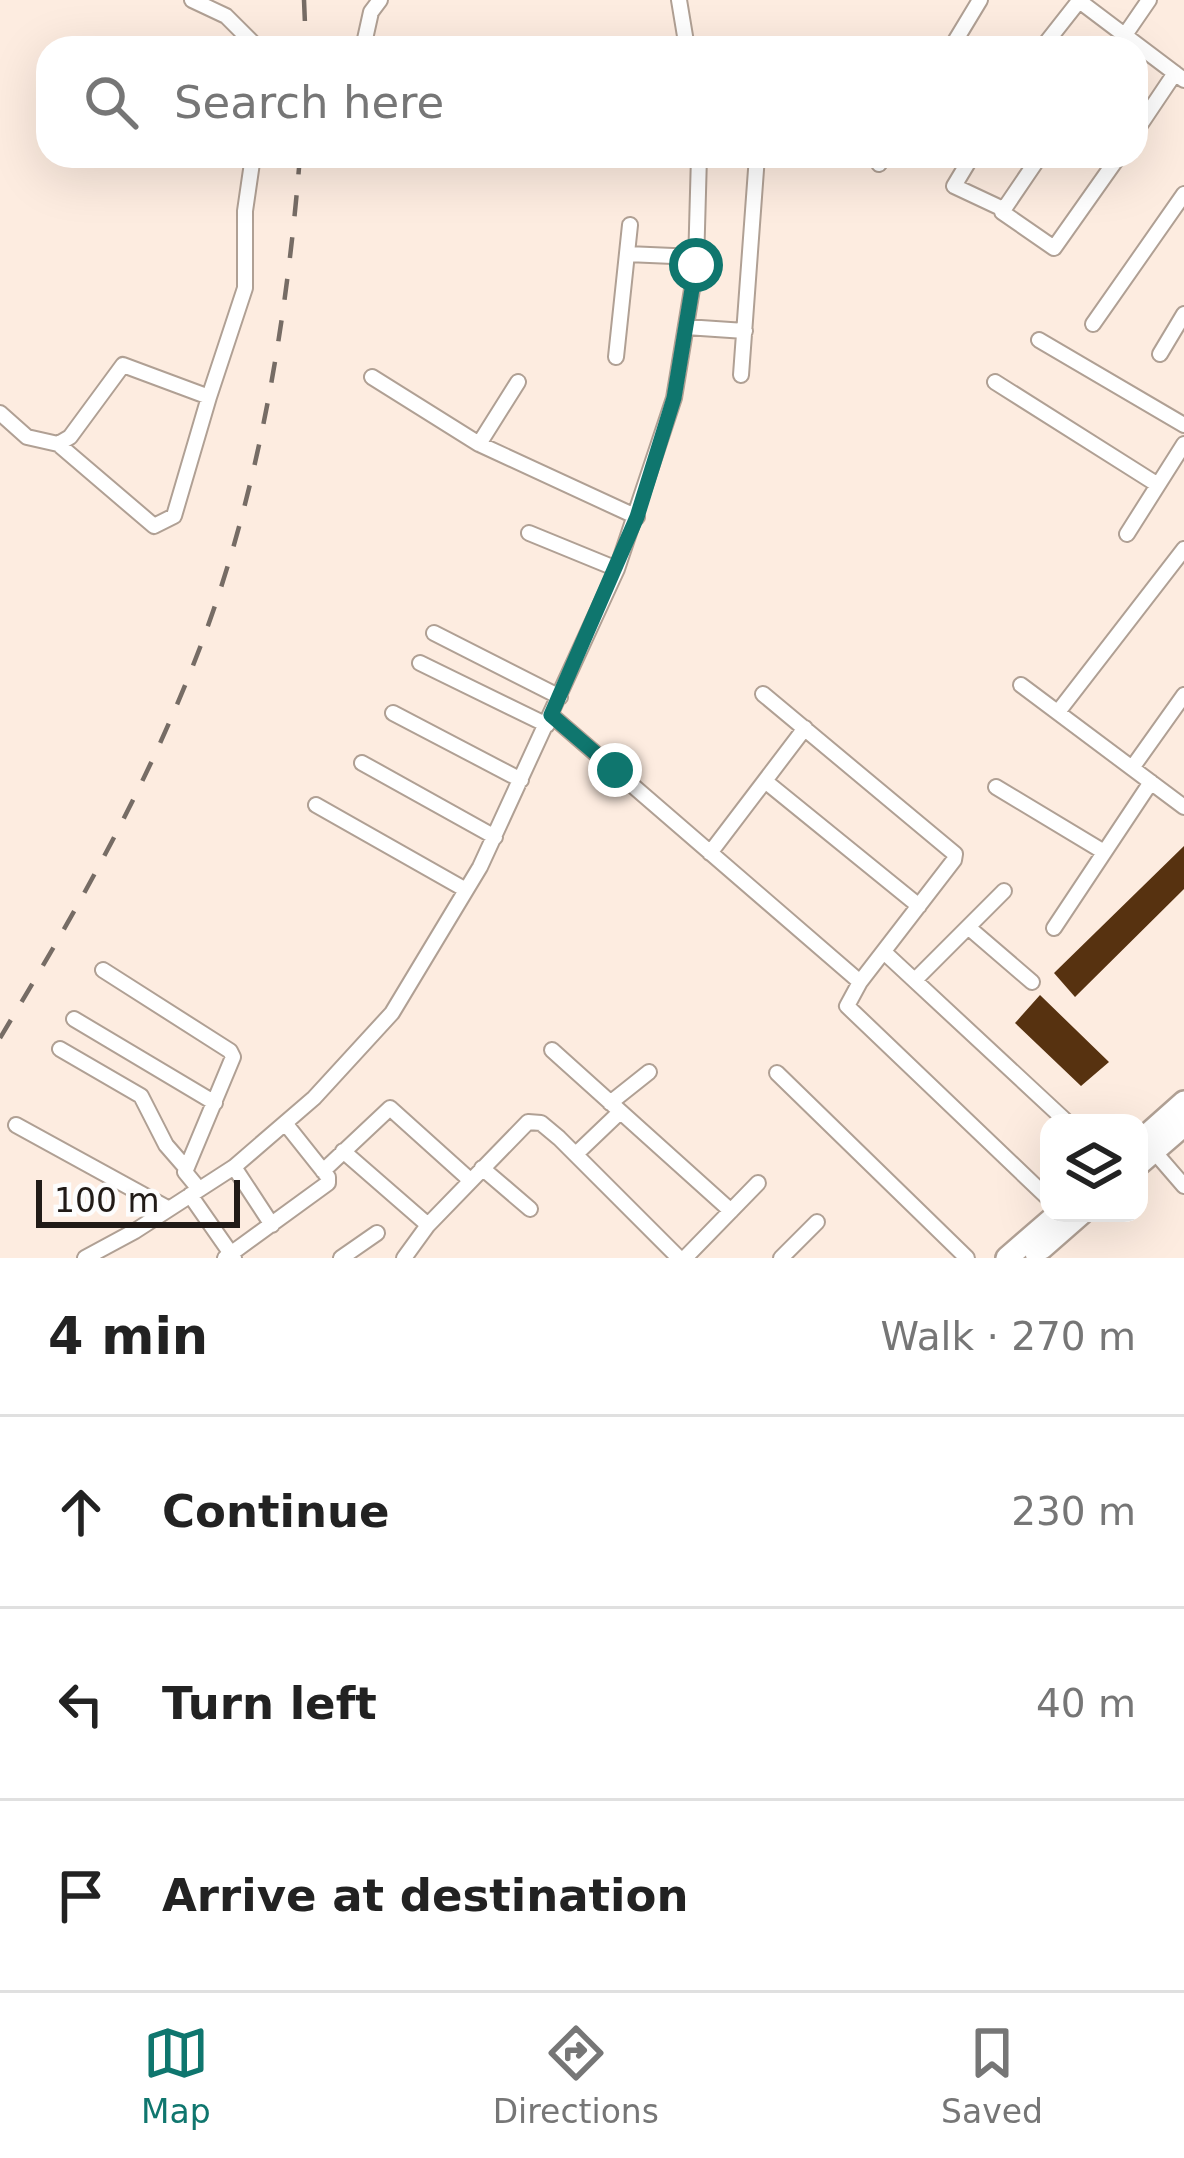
<!DOCTYPE html>
<html lang="en">
<head>
<meta charset="utf-8">
<style>
  :root { --surface:#fff; --page:#f2f2f2; --text:#222; --muted:#767676; --line:#e0e0e0; --accent:#0f766e }
  body { margin:0; font-family:"DejaVu Sans",sans-serif; background:var(--page); color:var(--text) }
  .controls { position:absolute; right:36px; bottom:36px; display:grid; overflow:hidden; border-radius:24px; box-shadow:0 12px 48px #0002 }
  .controls button { width:108px; height:108px; display:grid; place-items:center; padding:0; border:0; border-bottom:3px solid var(--line); background:var(--surface); color:var(--text); font:60px sans-serif }
  .scale { position:absolute; left:36px; bottom:30px; width:204px; box-sizing:border-box; padding-left:12px; border:6px solid #211b17; border-top:0; font-size:33px; line-height:42px; white-space:nowrap; color:#211b17; -webkit-text-stroke:9px #fdfdfd; paint-order:stroke }
  .stop { position:absolute; width:36px; height:36px; margin:-27px; border:9px solid #0f766e; border-radius:50%; background:#fff }
  .stop.end { background:#0f766e; border-color:#fff; box-shadow:0 3px 12px #0008 }
  .list { margin:0; padding:0; list-style:none }
  h2 { display:flex; justify-content:space-between; align-items:center; height:156px; margin:0; padding:0 48px; font-size:51px }
  h2 small { font-size:39px; font-weight:400; color:var(--muted) }
  .list li { display:grid; grid-template-columns:78px 1fr auto; gap:36px; align-items:center; box-sizing:border-box; height:192px; padding:0 48px; border-top:3px solid var(--line) }
  .list b { display:block; font-size:45px; white-space:nowrap }
  .list em { font-size:39px; font-style:normal; color:var(--muted) }
  .icon { flex:none; width:66px; height:66px; fill:none; stroke:currentColor; stroke-width:2; stroke-linecap:round; stroke-linejoin:round }
  .map { position:relative; flex:none; width:1184px; height:1258px; overflow:hidden }
  .search { position:absolute; background:var(--surface); box-shadow:0 12px 48px #0002; left:36px; right:36px; top:36px; height:132px; display:flex; align-items:center; gap:30px; box-sizing:border-box; padding:0 42px; border-radius:36px; color:var(--muted); font-size:45px }
  .sheet { height:732px; background:var(--surface) }
  nav { display:flex; justify-content:space-around; align-items:center; box-sizing:border-box; height:168px; border-top:3px solid var(--line); background:var(--surface); font-size:33px; color:var(--muted) }
  nav a { display:grid; justify-items:center; gap:6px }
  nav .on { color:var(--accent) }
  .map>svg:first-child { display:block }
  .building { fill:#573210 }
  .lines { fill:none; stroke-linecap:round; stroke-linejoin:round }
  .street-casing { stroke:#b0a094; stroke-width:18 }
  .primary-casing { stroke:#b0a094; stroke-width:26 }
  .street { stroke:#fff; stroke-width:14 }
  .primary { stroke:#fff; stroke-width:21 }
  .rail { stroke:#766c65; stroke-width:4.5; stroke-dasharray:21 21; stroke-linecap:butt }
  .route { stroke:#0f766e; stroke-width:15 }
</style>
</head>
<body>
<div class="map">
<svg width="1184" height="1258" viewBox="0 0 1184 1258">
  <rect width="100%" height="100%" fill="#fdece0"/>
  <path class="building" d="M1184,846V889L1075,997L1054,973Z
    M1040,995L1109,1062L1081,1086L1015,1023Z"/>
  <g class="lines">
    <g class="street-casing">
      <path id="street" d="M192,0L226,16L258,48
        M679,0L687,48
        M1078,0L1184,80
        M363,48L371,12L380,0
        M951,48L980,0
        M1042,48L1079,1
        M1116,48L1149,0
        M1136,131L1175,73
        M972,156L954,186L1003,209
        M1040,156L1002,212L1054,248L1119,156
        M879,164L884,156
        M627,254L696,257
        M1093,324L1184,194
        M686,327L745,331
        M1039,340L1184,425
        M1160,354L1184,314
        M616,357L630,225
        M741,375L757,156
        M372,377L479,444L637,517
        M995,382L1158,485
        M0,413L27,437L58,444L70,437L123,365L209,397L245,288V211L253,156
        M58,444L154,526L174,516L209,397
        M479,444L518,382
        M529,533L617,569
        M1127,534L1184,444
        M434,633L560,697
        M420,663L547,725
        M1021,685L1184,807
        M763,694L955,854L954,860L860,982L847,1006L1049,1199
        M1058,712L1184,549
        M393,713L521,780
        M551,715L860,982
        M362,763L495,837
        M1132,768L1184,695
        M765,781L919,906
        M996,787L1104,852
        M316,805L466,890
        M710,853L805,728
        M968,927L1032,982
        M1054,928L1151,782
        M884,952L1068,1123
        M103,970L230,1051L233,1057L185,1172L199,1189
        M915,980L1004,891
        M74,1019L215,1103
        M60,1049L141,1096L166,1145L186,1168
        M552,1050L731,1211
        M777,1073L967,1258
        M610,1103L649,1072
        M16,1125L169,1209
        M1152,1149L1184,1186
        M343,1151L428,1225
        M576,1154L620,1112
        M234,1167L272,1225
        M482,1168L530,1209
        M323,1171L390,1108L470,1180
        M190,1195L234,1258
        M1033,1255L1035,1258
        M85,1258L135,1231L234,1167L314,1098L392,1013L480,867L617,569L674,398L696,265L699,156
        M225,1258L328,1183V1177L285,1123
        M341,1258L377,1233
        M404,1258L428,1225L528,1122L541,1123L559,1138L679,1258
        M685,1258L758,1183
        M781,1258L817,1222"/>
    </g>
    <g class="primary-casing">
      <path id="primary" d="M1139,1142L1184,1102
        M1139,1164L1184,1125
        M1042,1248L1082,1213
        M1007,1258L1059,1213"/>
    </g>
    <use href="#street" class="street"/>
    <use href="#primary" class="primary"/>
    <path class="rail" d="M304,0L306,48
      M0,1038C71,920 139,801 190,673C256,510 286,330 300,156"/>
  </g>
  <g class="lines">
    <path class="route" d="M615,770L551,715L637,517L674,398L696,265"/>
  </g>
</svg>
<div class="controls">
<button><svg class="icon" aria-label="layers" viewBox="0 0 24 24"><path d="M12 4l9 5-9 5-9-5zM3 14l9 5 9-5"/></svg></button>
</div>
<div class="scale">100 m</div>
<div class="stop" style="left:696px;top:265px"></div>
<div class="stop end" style="left:615px;top:770px"></div>
<div class="search"><svg class="icon" aria-label="search" viewBox="0 0 24 24"><circle cx="10" cy="10" r="6"/><path d="M15 15l6 6"/></svg>Search here</div>
</div>
<section class="sheet">
<h2>4 min<small>Walk · 270 m</small></h2>
<ul class="list">
<li><svg class="icon" aria-label="ahead" viewBox="0 0 24 24"><path d="M12 20V5M6 11l6-6 6 6"/></svg><div><b>Continue</b></div><em>230 m</em></li>
<li><svg class="icon" aria-label="left" viewBox="0 0 24 24"><path d="M17 20v-9H6M10 6l-5 5 5 5"/></svg><div><b>Turn left</b></div><em>40 m</em></li>
<li><svg class="icon" aria-label="arrive" viewBox="0 0 24 24"><path d="M6 21V4h12l-3 4 3 4H6"/></svg><div><b>Arrive at destination</b></div></li>
</ul>
</section>
<nav>
<a class="on"><svg class="icon" aria-label="map" viewBox="0 0 24 24"><path d="M3 6l6-2 6 2 6-2v14l-6 2-6-2-6 2zM9 4v14M15 6v14"/></svg>Map</a>
<a><svg class="icon" aria-label="directions" viewBox="0 0 24 24"><path d="M12 3l9 9-9 9-9-9zM9 14v-3h6M13 9l2 2-2 2"/></svg>Directions</a>
<a><svg class="icon" aria-label="saved" viewBox="0 0 24 24"><path d="M7 4h10v16l-5-4-5 4z"/></svg>Saved</a>
</nav>
</body>
</html>
